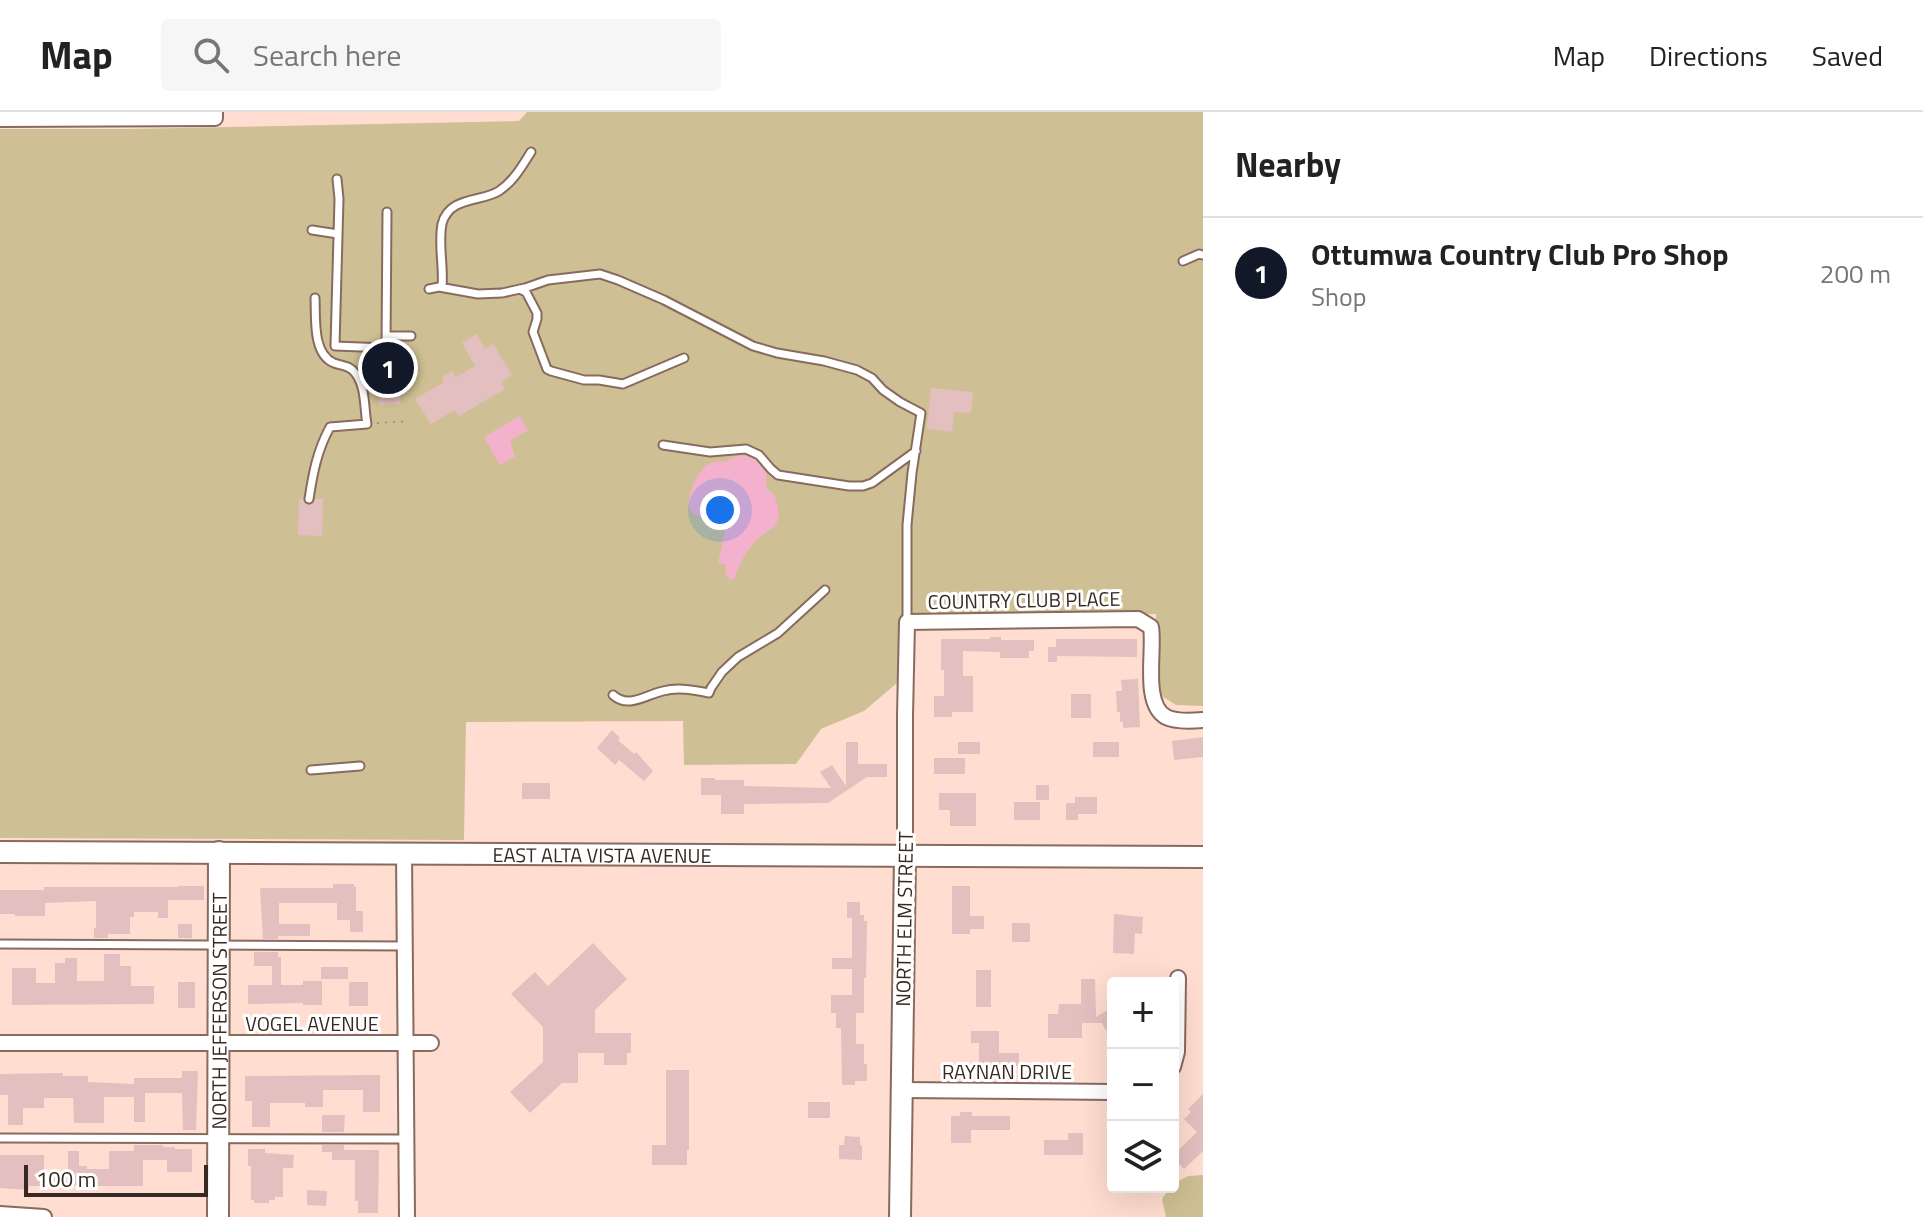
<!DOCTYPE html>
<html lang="en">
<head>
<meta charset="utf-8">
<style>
  :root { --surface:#fff; --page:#f6f6f6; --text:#222; --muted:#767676; --line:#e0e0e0; --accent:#111827 }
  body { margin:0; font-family:"Titillium Web",sans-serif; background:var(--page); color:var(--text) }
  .controls { position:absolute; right:24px; bottom:24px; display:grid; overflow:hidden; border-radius:8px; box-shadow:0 8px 32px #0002 }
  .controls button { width:72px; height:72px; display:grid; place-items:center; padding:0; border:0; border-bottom:2px solid var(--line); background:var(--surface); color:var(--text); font:40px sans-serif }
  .scale { position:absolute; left:24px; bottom:20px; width:184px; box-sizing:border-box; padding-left:8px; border:4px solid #362924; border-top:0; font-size:22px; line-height:28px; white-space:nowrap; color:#362924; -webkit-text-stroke:6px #fff; paint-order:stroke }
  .you { position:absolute; left:720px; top:398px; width:28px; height:28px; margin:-20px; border:6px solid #fff; border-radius:50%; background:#1a73e8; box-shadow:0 0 0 12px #1a73e833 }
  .badge { display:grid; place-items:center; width:52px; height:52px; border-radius:50%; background:var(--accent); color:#fff; font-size:26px; font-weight:700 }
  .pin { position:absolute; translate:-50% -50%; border:4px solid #fff; box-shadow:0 2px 8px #0006 }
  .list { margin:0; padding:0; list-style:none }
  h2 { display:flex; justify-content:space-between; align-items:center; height:104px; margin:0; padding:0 32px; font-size:34px }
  h2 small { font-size:26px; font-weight:400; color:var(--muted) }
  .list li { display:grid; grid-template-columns:52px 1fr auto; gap:24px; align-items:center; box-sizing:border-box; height:112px; padding:0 32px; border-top:2px solid var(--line) }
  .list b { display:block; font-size:30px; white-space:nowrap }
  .list p { margin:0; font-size:26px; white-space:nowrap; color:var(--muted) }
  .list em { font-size:26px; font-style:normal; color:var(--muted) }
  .icon { flex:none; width:44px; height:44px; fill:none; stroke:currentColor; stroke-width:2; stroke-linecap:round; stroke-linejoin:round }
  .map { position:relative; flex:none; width:1203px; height:1105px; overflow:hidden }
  header { display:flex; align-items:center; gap:48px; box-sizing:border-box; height:112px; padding:0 40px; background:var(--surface); border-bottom:2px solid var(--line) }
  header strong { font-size:38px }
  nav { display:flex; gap:44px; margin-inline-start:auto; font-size:28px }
  .search { width:560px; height:72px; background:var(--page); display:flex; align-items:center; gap:20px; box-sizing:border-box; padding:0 28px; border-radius:8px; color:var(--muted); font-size:30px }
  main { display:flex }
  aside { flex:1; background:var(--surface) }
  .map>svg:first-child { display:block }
  .green { fill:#cec094 }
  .water { fill:#f4b1cd }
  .building { fill:#e4bfbf }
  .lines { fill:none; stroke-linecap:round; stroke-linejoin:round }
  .lane-casing { stroke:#886a5f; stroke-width:11 }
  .street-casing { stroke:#886a5f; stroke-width:18 }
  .secondary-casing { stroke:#886a5f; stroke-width:24 }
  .path { stroke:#a58d83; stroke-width:2; stroke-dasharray:2 6; stroke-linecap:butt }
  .lane { stroke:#fff; stroke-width:7 }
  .street { stroke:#fff; stroke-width:14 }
  .secondary { stroke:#fff; stroke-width:20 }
  .labels { text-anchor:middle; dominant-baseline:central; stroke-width:6; stroke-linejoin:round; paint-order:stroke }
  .street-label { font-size:20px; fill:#362924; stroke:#fff }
</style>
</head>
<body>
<header>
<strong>Map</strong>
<div class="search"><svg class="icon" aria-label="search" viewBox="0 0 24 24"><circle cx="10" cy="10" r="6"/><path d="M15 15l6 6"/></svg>Search here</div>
<nav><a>Map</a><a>Directions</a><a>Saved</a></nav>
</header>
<main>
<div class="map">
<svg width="1203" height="1105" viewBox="0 0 1203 1105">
  <rect width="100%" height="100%" fill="#ffddd0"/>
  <path class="green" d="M527,0H1203V594L1176,593L1157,581L1155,559L1156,502L901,504L897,571L864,599L821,617L796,652L684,653L683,609L466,610L464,728L0,726V17H130L519,9Z
    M1203,1063V1105H1166L1162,1087L1170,1075H1173V1072L1188,1064Z"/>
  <path class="water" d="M520,304L528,318L510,329L515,345L500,353L484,325Z
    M740,343L754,346L766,361L767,378L774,382C788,422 767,411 748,438C742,446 738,458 734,467L730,468L726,462L725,452L718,451L726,414C718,410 695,405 691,399C684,386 697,361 707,353C713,349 719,349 726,350L731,346Z"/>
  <path class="building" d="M477,222L485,237L493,232L512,263L501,270L505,277L498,281L459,304L455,298L431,312L415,287L444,270L442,265L452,259L456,265L475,254L462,231Z
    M390,241H395L396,270H399L400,292L379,293L380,242Z
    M931,276L973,280L971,301L954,300L952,320L927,317Z
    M299,387H303L304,391L309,393L313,392L316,387H323L322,424L298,423Z
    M990,525H1001V528H1034V539H1029V546H1000V540L963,539V564H973V600H952V605H934V584H944V558H941V527H990Z
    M1056,527H1137V545L1057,544V550H1048V535H1056Z
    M1138,567L1140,615L1123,616V610H1120V600H1117L1116,579H1122L1121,568Z
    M1071,582H1091V606H1071Z
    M612,618L620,626L618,628L634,642L636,640L653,659L644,669L619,648L615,653L597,636Z
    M1203,625V645L1174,648L1172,629Z
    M846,630H858V652H887V665H867L828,691L744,692V702H721V683H701V666H715V668H744V674L831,676L820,660L832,653L846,674Z
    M958,630H980V642H958Z
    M1093,630H1119V645H1093Z
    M934,646H965V662H934Z
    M522,671H550V687H522Z
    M1036,673H1049V688H1036Z
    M939,681H976V714H950V698H939Z
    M1075,685H1097V702H1078V708H1066V691H1075Z
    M1014,690H1040V708H1014Z
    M333,772H354V775H356V799H363V820H350V808H337V791H279V812H310V824H278V827H263L260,776H333Z
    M178,774H204V788H168V806H158V800H134V805H130V822H108V826H94V816H96V789L45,791V804H15V802H0V778H44V775H178Z
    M952,774H970V804H984V817H970V822H952Z
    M847,790H860V803H864V809H867L866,866H864V901H856V932H864V952H867V969H855V973H842L841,916H836V901H831V883H852V857H832V846H852V806H847Z
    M1114,802L1143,805L1142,822L1135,821L1134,842L1113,841Z
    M1012,811H1030V830H1012Z
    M178,812H192V826H178Z
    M593,831L627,867L595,898V921H631V941H627V953H604V941H578V971H562L530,1001L510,980L543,950V915L511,882L535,860L548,874Z
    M254,840H278V845H281V873H303V869H322V893H303V891L248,892V873H272V854H254Z
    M104,842H120V854H131V874H154V892L12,893V856H36V871H55V851H65V846H77V869H104Z
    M321,855H348V867H321Z
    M976,858H991V895H976Z
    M1081,867H1095L1096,905L1113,895V931L1102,911H1082V926H1048V902H1058L1059,892H1081Z
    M178,870H195V896H178Z
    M349,870H368V894H349Z
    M971,919H999V941H1019V954L979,952V931H971Z
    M666,958H689V1038H687V1053H652V1033H666Z
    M182,959H198L196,1018H183L182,981H145V1010H134V985H104V1011H74L73,986H44V996H23V1013H8V983H0V962L63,961V964H88V970L134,972V966H182Z
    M380,963V1000H363V978H323V995H305V991H270V1015H252V989H245V964Z
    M1203,982V1039L1184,1057L1173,1046V1043L1197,1020L1184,1007L1191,1000L1188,997Z
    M808,990H830V1006H808Z
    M960,1000H972V1004H1010V1018H971V1031H951V1004H960Z
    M322,1003H345L344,1020H322Z
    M1068,1021H1083V1043H1044V1028H1068Z
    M845,1024L860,1025V1033H862V1048L839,1047V1033H844Z
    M134,1033H163V1035H175V1037H192V1060H167V1048H143V1074H29V1078L0,1076V1043H44V1059H68V1039H79V1054H87V1057H109V1039H134Z
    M322,1033H344V1038H379L378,1101H358V1089H355V1048H332V1040H322Z
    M248,1037H265V1041L294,1043L293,1056H283V1085H275V1088H269V1091H254V1088H251V1054H248Z
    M307,1078L327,1079L326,1094L307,1093Z"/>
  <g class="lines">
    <g class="lane-casing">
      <path id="lane" d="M337,67L339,87L335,234L386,236L387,100
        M312,118L338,122
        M1183,149L1199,142L1203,143
        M442,175C444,154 438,133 442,112C449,84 482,90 499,79C514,69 522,54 531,40
        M429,177L439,175L478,182L502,181L525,176L548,168L600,162L618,168L664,188L753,234L777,241L824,249L857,258L872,266L883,278L900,290L921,301L912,361L907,413V510
        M520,177L526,180L537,201V207L533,220L547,257L551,259L584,268H599L623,272L684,246
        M386,224H411
        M663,333L710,340L746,337L759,343L771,357L778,363L849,374H863L872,371L916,339
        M309,387C313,361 317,339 330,315L367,312C364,296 366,276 356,262C350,253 342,254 334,251C312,242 316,205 315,186
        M613,583C629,597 645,583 663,579C678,575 694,578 709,581L711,576L722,560L738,545L778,521L825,478
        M311,658L360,654
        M0,832L405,834
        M0,1026L406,1027"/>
    </g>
    <g class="street-casing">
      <path id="street" d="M0,7L215,6V0
        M404,741L407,1105
        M905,743V604L907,510L1138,507L1151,515C1155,538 1142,592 1166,605C1176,610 1192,609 1203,608
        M0,931H431
        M1173,955L1177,940L1178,866
        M901,978L1113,980
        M0,1102L44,1105"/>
    </g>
    <g class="secondary-casing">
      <g id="secondary">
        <path id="s1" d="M0,740L1203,745"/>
        <path id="s2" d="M218,1105L219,740"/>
        <path d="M900,1105L905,743"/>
      </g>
    </g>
    <path class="path" d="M377,311L409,309"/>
    <use href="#lane" class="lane"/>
    <use href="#street" class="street"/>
    <use href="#secondary" class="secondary"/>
  </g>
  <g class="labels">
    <g class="street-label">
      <text transform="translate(1024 488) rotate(-1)">COUNTRY CLUB PLACE</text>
      <text stroke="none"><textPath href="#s1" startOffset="602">EAST ALTA VISTA AVENUE</textPath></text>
      <text transform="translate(904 807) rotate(-89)">NORTH ELM STREET</text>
      <text stroke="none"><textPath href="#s2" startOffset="206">NORTH JEFFERSON STREET</textPath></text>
      <text x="312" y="911">VOGEL AVENUE</text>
      <text x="1007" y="959">RAYNAN DRIVE</text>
    </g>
  </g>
</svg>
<div class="controls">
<button>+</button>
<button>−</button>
<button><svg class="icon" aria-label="layers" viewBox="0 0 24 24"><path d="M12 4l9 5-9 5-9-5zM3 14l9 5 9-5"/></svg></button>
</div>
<div class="scale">100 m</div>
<div class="you"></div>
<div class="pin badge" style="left:388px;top:256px">1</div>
</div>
<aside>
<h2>Nearby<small></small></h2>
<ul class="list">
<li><span class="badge">1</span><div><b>Ottumwa Country Club Pro Shop</b><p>Shop</p></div><em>200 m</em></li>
</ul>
</aside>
</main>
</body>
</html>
